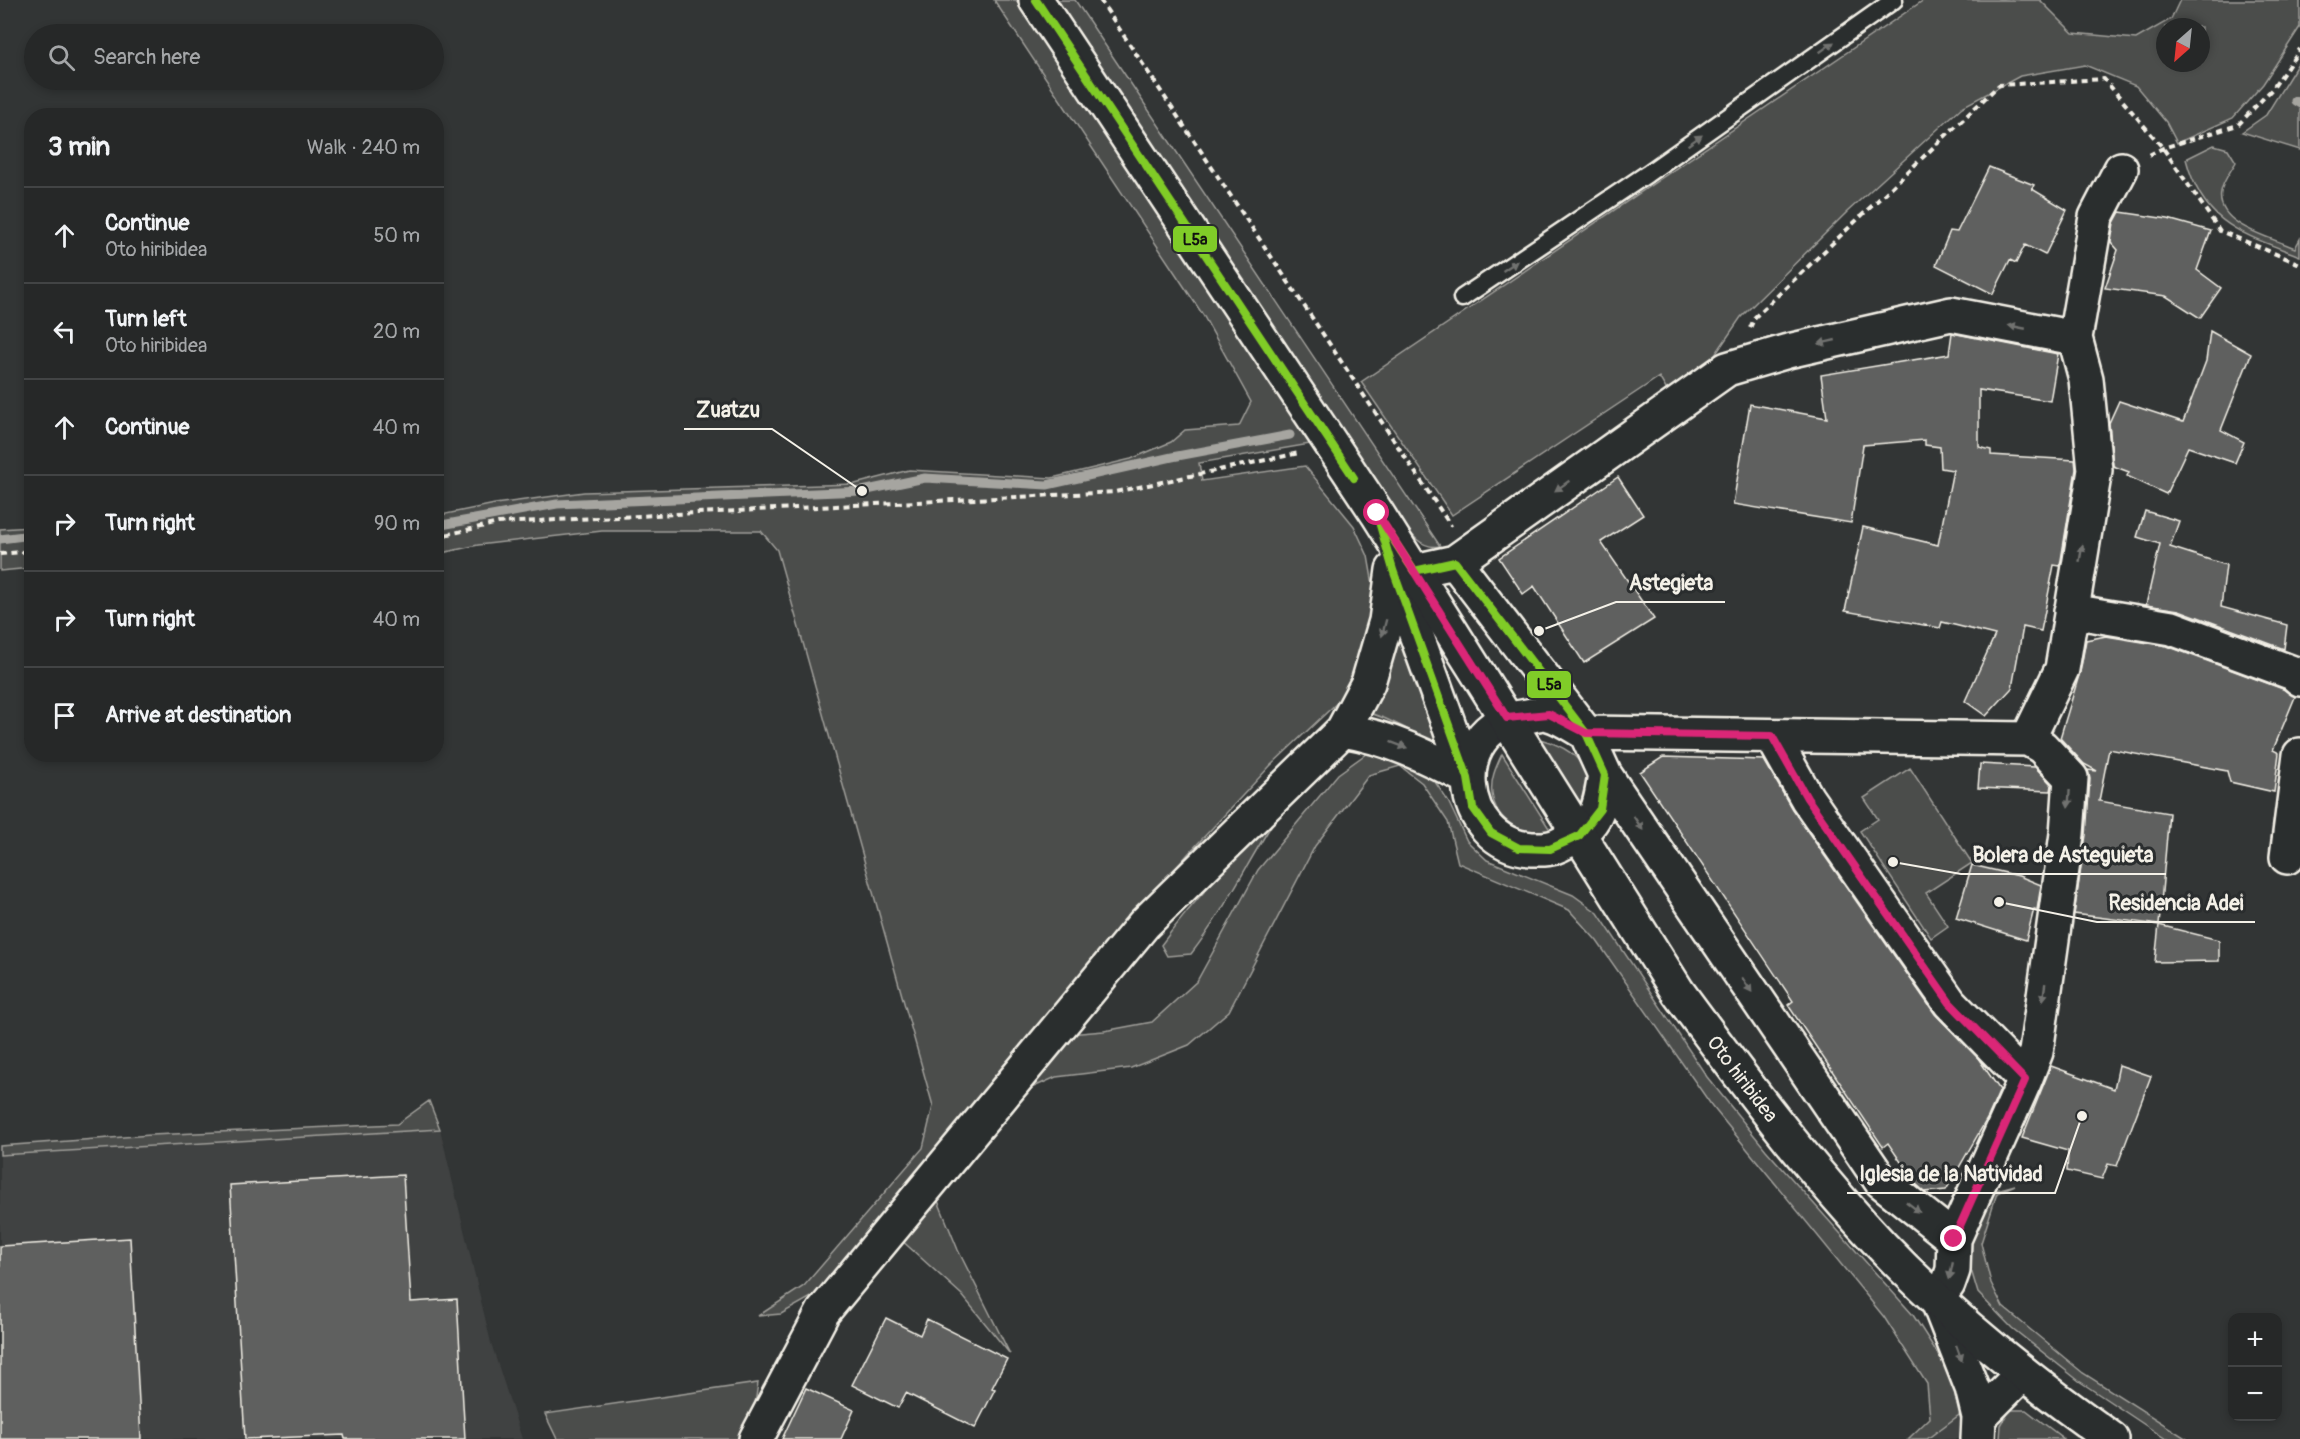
<!DOCTYPE html>
<html lang="en">
<head>
<meta charset="utf-8">
<style>
  :root { --surface:#262828; --page:#2e3030; --text:#f1f3f6; --muted:#a4a6a8; --line:#424445 }
  body { margin:0; font-family:Pangolin,sans-serif; background:var(--page); color:var(--text) }
  .controls { position:absolute; right:18px; bottom:18px; display:grid; overflow:hidden; border-radius:12px; box-shadow:0 3px 9px #0003 }
  .controls button { width:54px; height:54px; display:grid; place-items:center; padding:0; border:0; border-bottom:2px solid var(--line); background:var(--surface); color:var(--text); font:30px sans-serif }
  .compass { position:absolute; left:2156px; top:18px; width:54px; height:54px; border-radius:50%; background:var(--surface); box-shadow:0 3px 9px #0003; rotate:207deg }
  .stop { position:absolute; width:18px; height:18px; margin:-14px; border:4px solid #db2777; border-radius:50%; background:#fff }
  .stop.end { background:#db2777; border-color:#fff; box-shadow:0 2px 6px #0008 }
  .list { margin:0; padding:0; list-style:none }
  h2 { display:flex; justify-content:space-between; align-items:center; height:78px; margin:0; padding:0 24px; font-size:26px }
  h2 small { font-size:20px; font-weight:400; color:var(--muted) }
  .list li { display:grid; grid-template-columns:39px 1fr auto; gap:18px; align-items:center; box-sizing:border-box; height:96px; padding:0 24px; border-top:2px solid var(--line) }
  .list b { display:block; font-size:22px; white-space:nowrap }
  .list p { margin:0; font-size:20px; white-space:nowrap; color:var(--muted) }
  .list em { font-size:20px; font-style:normal; color:var(--muted) }
  .icon { flex:none; width:33px; height:33px; fill:none; stroke:currentColor; stroke-width:2; stroke-linecap:round; stroke-linejoin:round }
  .map { position:relative; flex:none; width:2300px; height:1439px; overflow:hidden }
  .search { position:absolute; background:var(--surface); box-shadow:0 3px 9px #0003; left:24px; top:24px; width:420px; height:66px; display:flex; align-items:center; gap:15px; box-sizing:border-box; padding:0 21px; border-radius:33px; color:var(--muted); font-size:22px }
  .panel { position:absolute; background:var(--surface); box-shadow:0 3px 9px #0003; left:24px; top:108px; width:420px; height:654px; border-radius:24px }
  .map>svg:first-child { display:block }
  .built { fill:#404242 }
  .green { fill:#4b4d4c; stroke:#a09f9a; stroke-width:1.5; fill-rule:evenodd }
  .lines { fill:none; stroke-linecap:round; stroke-linejoin:round }
  .stream { stroke:#a6a5a0; stroke-width:9 }
  .building { fill:#5f605f; stroke:#f4f1e8; stroke-width:1.5 }
  .service-casing { stroke:#f4f1e8; stroke-width:21 }
  .minor-casing { stroke:#f4f1e8; stroke-width:38 }
  .tertiary-casing { stroke:#f4f1e8; stroke-width:38 }
  .path { stroke:#f4f1e8; stroke-width:4; stroke-dasharray:6 4.5; stroke-linecap:butt }
  .service { stroke:#2a2d2e; stroke-width:16 }
  .minor { stroke:#2a2d2e; stroke-width:33 }
  .tertiary { stroke:#2a2d2e; stroke-width:33 }
  .bus-1-casing { stroke:#2a2d2e; stroke-width:12 }
  .bus-1 { stroke:#80cc28; stroke-width:8 }
  .oneway { fill:#71726f }
  .route { stroke:#db2777; stroke-width:8 }
  .labels { text-anchor:middle; dominant-baseline:central; stroke-width:6; stroke-linejoin:round; paint-order:stroke }
  .street-label { font-size:20px; fill:#f4f1e8; stroke:#2a2d2e }
  .leader { fill:none; stroke:#f4f1e8; stroke-width:2 }
  .callout-dot { fill:#f4f1e8; stroke:#2a2d2e; stroke-width:2 }
  .callout-label { font-size:21px; text-anchor:middle; font-weight:bold; fill:#f4f1e8; stroke:#2a2d2e; stroke-width:6; stroke-linejoin:round; paint-order:stroke }
  .line-badge { stroke:#2a2d2e; stroke-width:2 }
  .pale-badge-label { font-size:16px; text-anchor:middle; font-weight:bold; fill:#111 }
</style>
</head>
<body>
<div class="map">
<svg width="2300" height="1439" viewBox="0 0 2300 1439">
  <rect width="100%" height="100%" fill="#323535"/>
  <filter id="ink" filterUnits="userSpaceOnUse"><feTurbulence type="fractalNoise" baseFrequency=".0167" numOctaves="2"/><feDisplacementMap in="SourceGraphic" scale="12" xChannelSelector="R" yChannelSelector="G"/><feConvolveMatrix kernelMatrix="1 2 1 2 8 2 1 2 1" color-interpolation-filters="sRGB"/></filter>
  <g filter="url(#ink)">
    <path class="built" d="M440,1129L491,1343L522,1439H0V1155Z
      M1963,1412L1995,1439H1927Z"/>
    <path class="green" d="M994,0H1016L1310,444L1199,463L1202,481L1305,466L1354,526L1368,556L1377,607L1367,661L1342,698L1270,766L1188,854L1123,929L879,1224L815,1295L781,1314L758,1316L804,1286L923,1148L933,1106L777,550L761,531H602L478,545L437,554L436,516L495,504L584,492L855,484L909,470L1052,478L1131,459L1171,442L1185,430L1239,426L1251,402L1203,315Z
      M1055,0H1075L1440,546C1421,550 1409,532 1400,519Z
      M1924,0H2040L2073,33L2136,39L2171,19L2180,0H2300V27L2263,84L2233,118L2177,143L2166,122L2136,86L2085,65L2020,76L1962,107L1847,212L1741,317L1702,374L1669,394L1659,377L1452,515L1361,382ZM2165,27H2201V63H2165Z
      M2300,60V150L2242,132L2266,115Z
      M2214,145L2228,149L2236,162C2231,171 2222,182 2221,192C2215,225 2272,238 2295,248L2300,239V256C2243,234 2203,225 2186,159Z
      M31,527V568L0,571V529Z
      M1398,629L1449,754C1420,737 1399,722 1367,712C1385,685 1393,660 1398,629Z
      M1540,739C1561,745 1586,756 1587,782C1587,789 1584,798 1582,806Z
      M1370,751L1427,770L1448,801L1467,841L1487,860L1573,895L1598,913L1707,1077L1766,1150L1913,1315L1966,1398L1963,1412L1927,1439H1908L1930,1418L1927,1384L1884,1317L1712,1106L1597,941L1569,910L1458,863L1448,822L1422,783L1400,766L1369,775L1315,846L1229,1011L1189,1045L1131,1068L1056,1077L1018,1094L1069,1034L1104,1031L1152,1022L1197,981L1258,870L1338,774Z
      M1502,754L1552,833C1526,838 1496,822 1492,794C1490,779 1496,767 1502,754Z
      M1910,768L1972,863L1926,893L1948,926L1931,938L1860,831L1878,819L1864,798Z
      M1276,818C1247,863 1224,912 1191,954L1167,956L1161,945C1195,899 1234,857 1276,818Z
      M429,1101L440,1129L0,1155V1146L151,1135L397,1124Z
      M2015,1185L1997,1193L1981,1243L1991,1283L2003,1307L2083,1373L2187,1439H2166L2079,1381L2012,1328L1978,1293L1969,1263L1965,1230L1997,1190Z
      M934,1191L958,1250L1010,1354L962,1295L899,1238Z
      M758,1383L754,1411L743,1439H557L545,1414Z
      M2010,1410H2026L2064,1439H2000L2001,1425Z"/>
    <g class="lines">
      <path class="stream" d="M2295,101L2300,104
        M436,526L557,504L862,491L925,478L1047,485L1172,457L1290,435
        M0,539L32,535"/>
    </g>
    <path class="building" d="M1989,167L2034,185L2032,189L2067,210L2045,255L2025,245L2016,263L2010,260L1993,294L1936,265L1950,231L1957,232Z
      M2120,212L2168,219L2211,231L2197,270L2221,288L2200,318L2166,296L2105,288L2118,250L2111,242L2114,223Z
      M2210,331L2251,354L2221,430L2244,442L2235,463L2188,447L2166,494L2127,476L2129,472L2113,466L2109,423L2119,401L2183,422L2206,361Z
      M1952,333L2058,354L2050,401L1979,390V447L1991,450V455L2075,460L2076,469L2060,566L2054,565L2041,631L2023,627L2012,688L1986,716L1965,701L1995,635L1942,622L1940,628L1845,611L1863,527L1938,545L1953,470L1941,468L1940,447L1925,445V440L1863,445L1851,523L1733,504L1750,404L1827,418L1821,375L1949,354Z
      M1618,477L1643,515L1601,542L1654,619L1584,663L1534,586L1523,594L1499,558Z
      M2145,511L2179,521L2170,547L2226,565L2221,607L2287,625L2284,649L2179,610L2146,605L2160,544L2137,537Z
      M2106,636L2167,646L2283,689L2295,697L2273,750L2279,753L2274,792L2230,782L2227,771L2109,749L2099,801L2169,813L2159,925L2074,914L2086,835L2090,779L2088,770L2097,771L2084,764L2060,738L2080,672L2086,640Z
      M1663,757L1764,760L1792,809L1935,1014L1978,1058L2000,1090L1988,1117L1946,1190L1925,1192L1916,1184L1888,1143L1883,1147L1788,1005L1793,1001L1640,772Z
      M1980,764L2035,767L2052,785L2051,791L1978,788Z
      M1972,865L2019,876L2041,885L2037,910L2034,909L2026,940L1956,918Z
      M2159,925L2219,940V961L2155,962Z
      M2119,1065L2151,1076L2117,1166L2108,1164L2102,1179L2067,1171L2068,1151L2022,1138L2051,1066L2114,1089Z
      M403,1175L411,1302L457,1299L465,1439H345L344,1435L245,1439L230,1185Z
      M130,1238L141,1439H0V1246Z
      M886,1318L920,1335L927,1319L1007,1359L992,1388L995,1389L975,1428L906,1393L898,1408L852,1385Z
      M806,1388L854,1410L841,1439H782Z"/>
    <g class="lines">
      <g class="service-casing">
        <path id="service" d="M1462,298L1647,174L1894,0"/>
      </g>
      <g class="minor-casing">
        <path id="minor" d="M1455,562L1586,733L1605,775L1881,1181L1954,1239
          M1414,571L1455,562L1727,369L1788,351L1951,314L2075,338
          M1395,576L1468,778
          M2071,611L2172,628L2293,673L2300,679
          M1343,730C1390,738 1426,756 1468,778
          M1772,736L1807,798L1950,1003L2025,1080
          M2028,739L2062,669L2095,470L2086,379L2075,338L2096,217L2121,169
          M1605,775C1599,813 1596,828 1559,845C1549,850 1542,849 1532,849C1455,845 1445,726 1522,717C1530,716 1542,712 1549,714C1561,717 1575,727 1586,733L2028,739L2042,747L2071,778L2067,834L2036,1052L2025,1080L1954,1239L1953,1270L1948,1284L1937,1299L1972,1388L1979,1417L1978,1439
          M2287,857L2300,755
          M1979,1417L2023,1373
          M756,1439L823,1312L1144,924L1343,730L1368,683L1386,621L1393,570"/>
      </g>
      <g class="tertiary-casing">
        <g id="tertiary">
          <path id="s1" d="M1036,0L1377,513L1678,992C1742,1079 1808,1168 1883,1247C1952,1319 2031,1382 2112,1439"/>
        </g>
      </g>
      <path class="path" d="M1100,0L1451,526
        M2149,155L2163,148L2238,125L2273,88L2300,49
        M1750,328L1755,317L1999,85L2104,79L2163,148L2220,231L2300,264
        M436,537L498,523L1115,492L1299,453
        M0,554L32,551"/>
      <use href="#service" class="service"/>
      <use href="#minor" class="minor"/>
      <use href="#tertiary" class="tertiary"/>
      <g class="bus-1-casing">
        <path id="bus-1" d="M1036,0L1333,446L1354,478Z
          M1377,515L1414,571L1455,562L1586,733L1605,775L1600,809L1579,836L1550,849L1519,848L1491,833L1473,808L1468,778L1393,570Z"/>
      </g>
      <use href="#bus-1" class="bus-1"/>
    </g>
    <defs><path id="oneway-solid" d="M-6-.8H1V-3.2L6.5 0L1 3.2V.8H-6Z" transform="scale(1.5)"/></defs>
    <g class="oneway">
      <use href="#oneway-solid" transform="translate(1827 47) rotate(-35)"/>
      <use href="#oneway-solid" transform="translate(1695 140) rotate(-35)"/>
      <use href="#oneway-solid" transform="translate(1510 266) rotate(-34)"/>
      <use href="#oneway-solid" transform="translate(2017 327) rotate(-169)"/>
      <use href="#oneway-solid" transform="translate(1827 342) rotate(167)"/>
      <use href="#oneway-solid" transform="translate(1562 486) rotate(145)"/>
      <use href="#oneway-solid" transform="translate(2081 553) rotate(-80)"/>
      <use href="#oneway-solid" transform="translate(1384 628) rotate(105)"/>
      <use href="#oneway-solid" transform="translate(1399 745) rotate(20)"/>
      <use href="#oneway-solid" transform="translate(2069 799) rotate(94)"/>
      <use href="#oneway-solid" transform="translate(1638 823) rotate(56)"/>
      <use href="#oneway-solid" transform="translate(1747 985) rotate(56)"/>
      <use href="#oneway-solid" transform="translate(2044 992) rotate(98)"/>
      <use href="#oneway-solid" transform="translate(1913 1207) rotate(38)"/>
      <use href="#oneway-solid" transform="translate(1951 1271) rotate(102)"/>
      <use href="#oneway-solid" transform="translate(1959 1353) rotate(70)"/>
    </g>
  </g>
  <g class="lines" filter="url(#ink)">
    <path class="route" d="M1377,513L1507,718L1549,714L1586,733L1772,736L1807,798L1950,1003L2025,1080L1954,1239"/>
  </g>
  <g class="labels">
    <g class="street-label">
      <text stroke="none"><textPath href="#s1" startOffset="1290">Oto hiribidea</textPath></text>
    </g>
  </g>
  <path class="leader" d="M862 491L772 429H684M1539 631L1616 602H1725M1893 862L1961 874H2166M1999 902L2097 922H2255M2082 1116L2055 1193H1847"/>
  <g class="callout-dot">
    <circle cx="862" cy="491" r="6"/>
    <circle cx="1539" cy="631" r="6"/>
    <circle cx="1893" cy="862" r="6"/>
    <circle cx="1999" cy="902" r="6"/>
    <circle cx="2082" cy="1116" r="6"/>
  </g>
  <g class="callout-label">
    <text x="728" y="417">Zuatzu</text>
    <text x="1671" y="590">Astegieta</text>
    <text x="2063" y="862">Bolera de Asteguieta</text>
    <text x="2176" y="910">Residencia Adei</text>
    <text x="1951" y="1181">Iglesia de la Natividad</text>
  </g>
  <g class="line-badge">
    <rect x="1172" y="225" width="46" height="28" rx="6" fill="#80cc28"/>
    <rect x="1526" y="670" width="46" height="29" rx="6" fill="#80cc28"/>
  </g>
  <g class="pale-badge-label">
    <text x="1195" y="245">L5a</text>
    <text x="1549" y="690">L5a</text>
  </g>
</svg>
<div class="controls">
<button>+</button>
<button>−</button>
</div>
<svg class="compass" viewBox="-18 -18 36 36"><path d="M0-13l5 13h-10z" fill="#e53935"/><path d="M0 13l5-13h-10z" fill="#a4a6a8"/></svg>
<div class="stop" style="left:1377px;top:513px"></div>
<div class="stop end" style="left:1954px;top:1239px"></div>
<div class="search"><svg class="icon" aria-label="search" viewBox="0 0 24 24"><circle cx="10" cy="10" r="6"/><path d="M15 15l6 6"/></svg>Search here</div>
<section class="panel">
<h2>3 min<small>Walk · 240 m</small></h2>
<ul class="list">
<li><svg class="icon" aria-label="ahead" viewBox="0 0 24 24"><path d="M12 20V5M6 11l6-6 6 6"/></svg><div><b>Continue</b><p>Oto hiribidea</p></div><em>50 m</em></li>
<li><svg class="icon" aria-label="left" viewBox="0 0 24 24"><path d="M17 20v-9H6M10 6l-5 5 5 5"/></svg><div><b>Turn left</b><p>Oto hiribidea</p></div><em>20 m</em></li>
<li><svg class="icon" aria-label="ahead" viewBox="0 0 24 24"><path d="M12 20V5M6 11l6-6 6 6"/></svg><div><b>Continue</b></div><em>40 m</em></li>
<li><svg class="icon" aria-label="right" viewBox="0 0 24 24"><path d="M7 20v-9h11M14 6l5 5-5 5"/></svg><div><b>Turn right</b></div><em>90 m</em></li>
<li><svg class="icon" aria-label="right" viewBox="0 0 24 24"><path d="M7 20v-9h11M14 6l5 5-5 5"/></svg><div><b>Turn right</b></div><em>40 m</em></li>
<li><svg class="icon" aria-label="arrive" viewBox="0 0 24 24"><path d="M6 21V4h12l-3 4 3 4H6"/></svg><div><b>Arrive at destination</b></div></li>
</ul>
</section>
</div>
</body>
</html>
